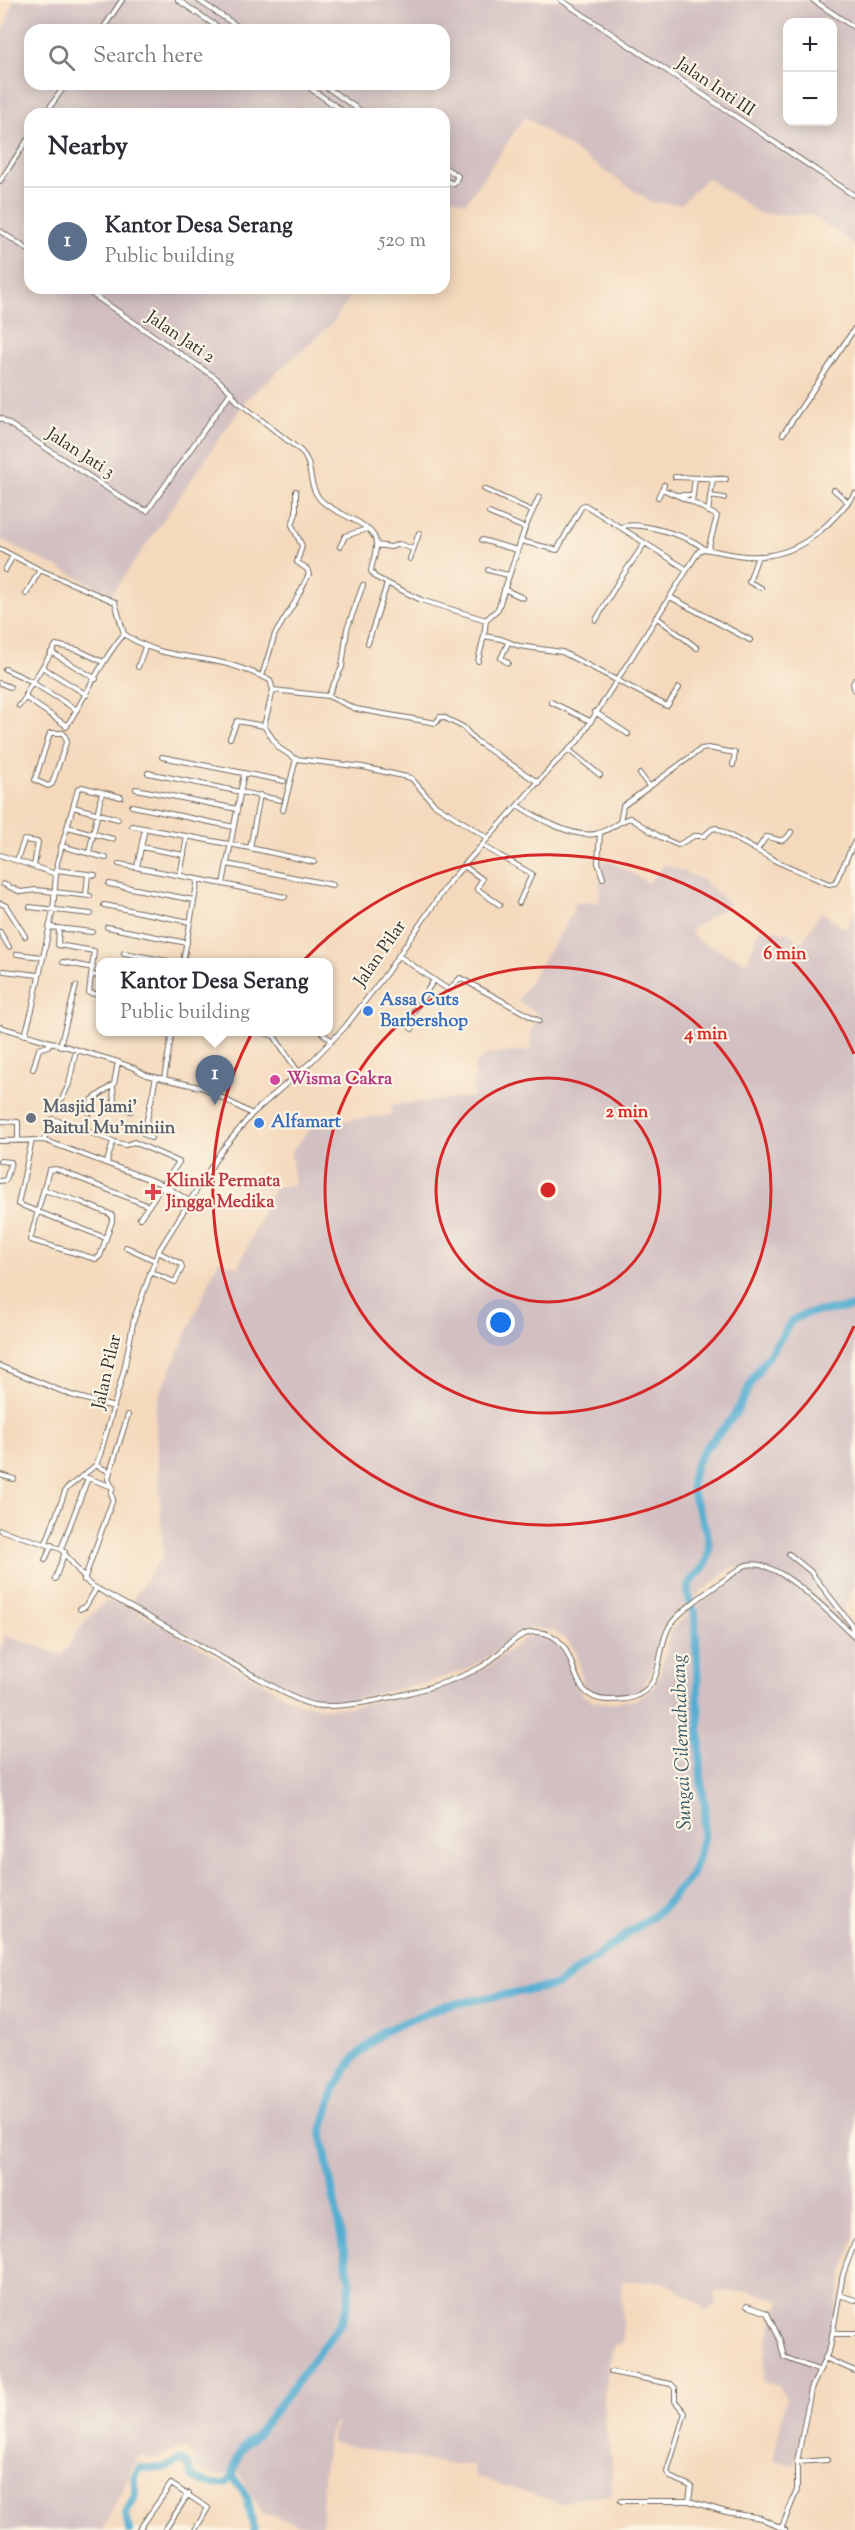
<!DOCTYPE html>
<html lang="en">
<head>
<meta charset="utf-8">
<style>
  :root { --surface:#fff; --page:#f2f2f3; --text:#2b2b33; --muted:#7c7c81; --line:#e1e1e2; --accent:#1a73e8 }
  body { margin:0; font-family:"Sorts Mill Goudy",serif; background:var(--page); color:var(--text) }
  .controls { position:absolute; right:18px; top:18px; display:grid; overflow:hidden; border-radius:12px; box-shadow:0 3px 15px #0003 }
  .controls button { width:54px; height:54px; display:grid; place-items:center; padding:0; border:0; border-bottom:2px solid var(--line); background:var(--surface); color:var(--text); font:30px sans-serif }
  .you { position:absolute; left:501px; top:1323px; width:21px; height:21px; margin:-15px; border:4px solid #fff; border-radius:50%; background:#1a73e8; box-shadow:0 0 0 9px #1a73e833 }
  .badge { display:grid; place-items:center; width:39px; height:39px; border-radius:50%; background:var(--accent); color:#fff; font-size:20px; font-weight:700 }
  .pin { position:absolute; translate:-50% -50px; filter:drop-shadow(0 2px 3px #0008) }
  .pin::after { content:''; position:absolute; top:32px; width:21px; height:18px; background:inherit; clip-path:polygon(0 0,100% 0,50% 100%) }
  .popup { position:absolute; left:96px; top:958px; width:237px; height:78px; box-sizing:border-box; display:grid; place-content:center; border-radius:12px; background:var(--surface); filter:drop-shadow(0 2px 4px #0005); font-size:20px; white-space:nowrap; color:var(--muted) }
  .popup b { font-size:22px; color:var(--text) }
  .popup::after { content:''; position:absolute; left:50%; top:100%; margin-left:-12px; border:12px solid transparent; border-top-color:var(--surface) }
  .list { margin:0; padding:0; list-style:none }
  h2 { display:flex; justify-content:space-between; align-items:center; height:78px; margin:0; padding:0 24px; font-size:26px }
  h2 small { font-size:20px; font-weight:400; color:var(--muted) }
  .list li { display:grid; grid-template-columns:39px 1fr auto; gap:18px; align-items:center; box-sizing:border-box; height:108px; padding:0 24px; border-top:2px solid var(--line) }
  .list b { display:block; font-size:22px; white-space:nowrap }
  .list p { margin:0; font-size:20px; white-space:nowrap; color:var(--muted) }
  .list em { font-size:20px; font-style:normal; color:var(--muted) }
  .icon { flex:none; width:33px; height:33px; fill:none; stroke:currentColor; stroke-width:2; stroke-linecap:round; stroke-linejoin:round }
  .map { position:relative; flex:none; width:855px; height:2530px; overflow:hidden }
  .search { position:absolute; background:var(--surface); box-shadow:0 3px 15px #0003; left:24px; top:24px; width:426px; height:66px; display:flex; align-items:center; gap:15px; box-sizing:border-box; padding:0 21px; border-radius:18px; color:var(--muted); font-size:22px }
  .panel { position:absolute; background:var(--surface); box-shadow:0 3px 15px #0003; left:24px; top:108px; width:426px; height:186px; border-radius:18px }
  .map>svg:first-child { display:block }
  .industrial { fill:#d2bfc1; fill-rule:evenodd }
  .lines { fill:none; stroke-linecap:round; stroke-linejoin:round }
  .river { stroke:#54add1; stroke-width:8 }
  .minor-casing { stroke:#71685e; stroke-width:6 }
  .minor { stroke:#fff; stroke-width:4 }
  .ring { fill:none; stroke:#d62828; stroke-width:3 }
  .shop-dot { fill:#3f7fe0; stroke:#fcf5e5; stroke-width:2 }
  .hotel-dot { fill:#d1479c; stroke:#fcf5e5; stroke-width:2 }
  .worship-dot { fill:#6b7280; stroke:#fcf5e5; stroke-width:2 }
  .health-dot { fill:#e0444e; stroke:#fcf5e5; stroke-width:2 }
  .labels { text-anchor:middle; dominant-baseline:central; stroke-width:4.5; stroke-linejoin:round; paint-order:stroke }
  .street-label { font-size:18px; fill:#2b2b2b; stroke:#fcf5e5 }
  .shop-label { font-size:18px; font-weight:bold; fill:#366cbe; stroke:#fcf5e5; text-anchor:start }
  .hotel-label { font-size:18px; font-weight:bold; fill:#b23c85; stroke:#fcf5e5; text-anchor:start }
  .worship-label { font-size:18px; font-weight:bold; fill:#5b616d; stroke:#fcf5e5; text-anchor:start }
  .health-label { font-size:18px; font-weight:bold; fill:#be3a42; stroke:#fcf5e5; text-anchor:start }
  .water-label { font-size:20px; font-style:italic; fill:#395865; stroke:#fcf5e5 }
  .centre { fill:#d62828; stroke:#fcf5e5; stroke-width:3 }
  .ring-label { font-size:18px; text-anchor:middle; font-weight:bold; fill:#d62828; stroke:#fcf5e5; stroke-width:4.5; stroke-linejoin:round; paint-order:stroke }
</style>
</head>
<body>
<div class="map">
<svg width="855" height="2530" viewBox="0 0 855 2530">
  <rect width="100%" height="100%" fill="#fcf5e5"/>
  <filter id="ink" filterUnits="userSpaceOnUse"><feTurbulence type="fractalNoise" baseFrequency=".0167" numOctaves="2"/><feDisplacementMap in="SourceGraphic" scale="12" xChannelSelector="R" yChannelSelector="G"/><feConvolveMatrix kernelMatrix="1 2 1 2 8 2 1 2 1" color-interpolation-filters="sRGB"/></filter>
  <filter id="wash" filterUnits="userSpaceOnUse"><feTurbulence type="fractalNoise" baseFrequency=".008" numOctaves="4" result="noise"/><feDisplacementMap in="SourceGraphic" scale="24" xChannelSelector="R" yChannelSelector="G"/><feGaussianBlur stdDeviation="1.35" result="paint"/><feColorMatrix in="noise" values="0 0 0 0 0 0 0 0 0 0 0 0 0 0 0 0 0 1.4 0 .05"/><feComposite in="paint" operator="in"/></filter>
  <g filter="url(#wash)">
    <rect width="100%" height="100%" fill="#f4d9bc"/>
    <path class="industrial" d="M14,0H855V245L811,215L760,214L707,178L681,204L651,202L525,117L466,203L444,195V114H30V288H355L334,322L247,399L112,594L0,539V40ZM788,22H832V122H788ZM30,30H444V84H30Z
      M601,861L612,862L648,883L665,864L701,879L730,904L690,930L696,940L747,962L760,928L789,933L802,943L821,912L846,929L855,910V1582L839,1622L855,1638V2233L843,2274L829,2345L815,2369L805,2403L795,2465L773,2460L786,2398L779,2386L763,2382L767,2341L780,2300L749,2291L722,2292L714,2293L717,2305L706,2311L698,2303L664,2282L622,2281L623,2343L613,2347L604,2393L605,2426L612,2458V2494L580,2498L561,2503L475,2477L474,2465H450L330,2442L337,2423H334L327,2440L323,2479L322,2528L298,2524L262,2513L238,2470L219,2476L198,2471L193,2457L186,2448L171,2451L160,2459L138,2456L103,2530H0V1646L3,1645L5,1635L62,1655L87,1619L106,1601L133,1609L298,1703L326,1708L350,1707L419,1692L486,1668L525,1638L542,1633L556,1640L568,1653L576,1684L583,1695L592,1701L609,1703L634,1700L652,1689L659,1677L672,1628L745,1567H732L671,1616L663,1628L650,1675L643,1687L628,1695L608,1696L594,1693L583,1685L577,1653L567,1640L553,1631L535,1628L519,1631L491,1655L466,1670L425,1683L341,1702L314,1701L293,1694L131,1602L163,1555L155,1410L160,1394L219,1260L238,1267L274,1187L294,1185L291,1152L314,1124L391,1115V1105L474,1097L472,1078L475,1077L474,1065L486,1055L530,1050L531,1030L539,1015L518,1001L572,914L574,903L599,902Z"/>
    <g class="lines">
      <path class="river" d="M233,2476C234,2461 243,2444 256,2436L342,2321L347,2308L350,2282L322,2137L323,2128L335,2088L353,2059L384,2031L443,2006L557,1985L662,1909L691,1876L700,1851L704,1833L705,1807L701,1781L695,1613C673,1572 708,1582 709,1549C710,1526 688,1499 692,1478C698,1447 720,1436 735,1414C744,1400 750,1383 759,1369C766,1359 773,1349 780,1339C784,1333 788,1324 793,1320C813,1307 834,1313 855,1306
        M233,2476L247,2497L254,2530
        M129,2530L126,2514L135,2495V2476L140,2468H165L180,2460L188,2465L193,2478L211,2484L226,2483L233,2476"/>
    </g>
  </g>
  <g filter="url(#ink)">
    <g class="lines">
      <g class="minor-casing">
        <path id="minor" d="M178,0L222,30
          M198,0L243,30
          M561,0L855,196
          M813,0L855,28
          M102,30L122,0
          M232,30L235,25
          M304,84L347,114
          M322,84L365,114
          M45,114L66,84
          M444,167L458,176L454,184L444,180
          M0,181L30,136
          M0,231L30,251
          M83,288L216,378L231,392L237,401L301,451C314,465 307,483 319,498C331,514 375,522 376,543C377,552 372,562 371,571L375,577L421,600L486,620
          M0,418L130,503L147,511L231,392
          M783,434L855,328
          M675,477L726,479
          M484,489L532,511
          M662,489L692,502L717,516L708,550
          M834,490L848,502
          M676,495H693
          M710,496L724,498
          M539,497L525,528L498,609L486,620L484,636L501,639L519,646L562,652L667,706L679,688
          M658,497L664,485
          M692,502L695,478
          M708,512L713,478
          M489,513L525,528
          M622,527C636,520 693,537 704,549
          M482,540L517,550
          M521,541L557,550L582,506L585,505L686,569
          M376,545L391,547L399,544L413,549
          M340,547L345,536L367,529
          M0,549L40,570L115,602L124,634C154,654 174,654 208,660C228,663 251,671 270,680L273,690L264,726L279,748L296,759L363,767L411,778L434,804L488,838
          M758,556L749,582L761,588
          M410,559L419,533
          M5,570L13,556
          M488,570L508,575
          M504,589L523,598
          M26,594L40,570
          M670,597L750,640
          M656,617L697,648
          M596,620L618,582L645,543
          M368,643L387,584
          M51,652L96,679
          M478,661L484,636
          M508,663L501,658L508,643
          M42,667L87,695
          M138,667L145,647
          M5,669L33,682
          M262,676L275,634L295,602L309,574L307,569L297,562L302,546L292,525L296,513V491
          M855,680L853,684L855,690
          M0,683L10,687
          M33,683L77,710
          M273,690L328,696L356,709L436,723L440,717H443L463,727L476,741L539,783
          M328,696L342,667L347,629L363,585
          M551,702L590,721
          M19,706L26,697
          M595,712L628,734
          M67,726L26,698V693L56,645L78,650L103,662
          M66,727C86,697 100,662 124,634
          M50,733H63L67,740L52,784L48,786L35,780Z
          M230,738L237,721L264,726
          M569,750L600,775
          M162,757L284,781
          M148,773L280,800
          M640,774L649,786
          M136,789L237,809
          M132,806L234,827
          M519,806C537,818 573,838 595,834C608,832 618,821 630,818L660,837L678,845L694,836H704L712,829L716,828L778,862L829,884L835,883L855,841
          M73,807L118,819
          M283,810L296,759
          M620,822L623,806L701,749L708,748L735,753L733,765
          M132,826L250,848L260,795
          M68,827L113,839
          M600,833L598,863L603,878
          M61,846L106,858
          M483,846L532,874L519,903
          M141,847L184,855
          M250,848L314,862
          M757,850L766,837C777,837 782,847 791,832
          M89,853L102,792
          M0,855L56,874
          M17,860L24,840L38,842L34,866
          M119,864L223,884L244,773
          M227,864L333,885
          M464,866L482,879L477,889L500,905
          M137,867L145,828
          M57,870L95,875
          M180,876L187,836
          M3,884L21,892L36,890L90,896
          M109,884L194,900
          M223,884L285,897
          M86,895L88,874
          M0,903L6,906L25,936
          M104,905L190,922
          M30,907L91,914
          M49,927L92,932
          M107,927L187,943
          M59,928L58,945L94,951L89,993L101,995
          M0,932L9,947
          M124,953L173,962
          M17,954L42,957
          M399,956L434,980L406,1023L412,1029
          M63,962L93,968
          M183,962L198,879
          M4,971L38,975
          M92,975L101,976
          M434,980L449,990L460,978L539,1021
          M0,1027L118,1062L134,1068L146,1075L204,1088L252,1114
          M263,1032L274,1036
          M277,1032L274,1036L299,1073
          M321,1032L332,1041
          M25,1035L32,1010L53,910L57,863L78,789L82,787L121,797
          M60,1046L76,986
          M33,1069L39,1049L48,1046L50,1043
          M164,1079L172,1032
          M113,1086L114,1103L131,1111
          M62,1099L69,1084L76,1050
          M89,1113L92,1100L114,1084L118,1062
          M0,1121L18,1122V1141
          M151,1138L144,1134L156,1077
          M32,1140L18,1204L106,1238
          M44,1140L50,1121L53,1119L113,1141L107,1162
          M0,1141L44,1140L164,1185L189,1201
          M114,1142L126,1145L134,1142L179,1162L140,1218
          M0,1161L11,1162L6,1180L0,1181
          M162,1188L186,1205
          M44,1190L81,1202L112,1215V1221L100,1256L96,1259L30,1240L49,1170L56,1169L149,1206
          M126,1247L154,1260
          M150,1272L175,1282L182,1268L181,1264L158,1252
          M0,1366L71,1395L114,1407
          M96,1465L110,1472L128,1415
          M110,1472L108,1479L111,1485
          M0,1475L14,1479
          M82,1476L113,1487L111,1494L113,1499L84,1580
          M0,1530L61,1549L89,1584L285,1693C294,1698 304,1703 314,1705C352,1711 447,1686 481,1667C500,1657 515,1630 538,1632C585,1637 561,1698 607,1700C617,1700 629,1700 638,1695C665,1682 656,1650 669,1627C680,1608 723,1582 742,1567C772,1550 834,1618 855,1637
          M46,1543L66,1489L96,1465L100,1455L124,1370L134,1319L158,1252L221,1151L252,1114L313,1060L345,1027L385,975L450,881L555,763L579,740L699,551L704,549C717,551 732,555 745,556C797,560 825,530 855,494
          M61,1549L88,1478
          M789,1554L810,1571L851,1624L854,1636
          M45,1560L52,1545
          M55,1579L65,1552
          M80,1609L85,1607L96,1589
          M839,2295L855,2300
          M747,2306L767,2313L780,2340L784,2357L818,2370
          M832,2334H855
          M825,2358L855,2371
          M611,2372L671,2384L675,2388V2401L685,2413L667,2472L670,2477L691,2486L689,2501L726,2512L761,2518L785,2530
          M797,2462L827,2460
          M621,2501H689
          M782,2527L797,2490V2462L811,2389L830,2348L843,2274L855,2242
          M139,2530L171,2484L208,2508L195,2530
          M165,2530L189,2493"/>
      </g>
      <use href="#minor" class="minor"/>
    </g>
  </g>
  <g class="ring">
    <circle cx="548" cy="1190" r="112"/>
    <circle cx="548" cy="1190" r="223"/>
    <path d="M854 1326A335 335 0 1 1 854 1054"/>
  </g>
  <g class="shop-dot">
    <circle cx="368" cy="1011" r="6"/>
    <circle cx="259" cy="1123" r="6"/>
  </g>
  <circle class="hotel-dot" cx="275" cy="1080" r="6"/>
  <circle class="worship-dot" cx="31" cy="1118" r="6"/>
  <path class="health-dot" d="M150 1183h6v6h6v6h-6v6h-6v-6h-6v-6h6z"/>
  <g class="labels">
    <g class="street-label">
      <text transform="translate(715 88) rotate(34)">Jalan Inti III</text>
      <text transform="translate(180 338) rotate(34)">Jalan Jati 2</text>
      <text transform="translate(80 454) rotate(33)">Jalan Jati 3</text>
      <text transform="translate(381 954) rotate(-55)">Jalan Pilar</text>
      <text transform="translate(108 1372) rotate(-77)">Jalan Pilar</text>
    </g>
    <g class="shop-label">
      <text x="380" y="1001">Assa Cuts<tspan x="380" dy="21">Barbershop</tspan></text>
      <text x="271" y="1123">Alfamart</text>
    </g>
    <g class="hotel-label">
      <text x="287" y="1080">Wisma Cakra</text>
    </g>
    <g class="worship-label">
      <text x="43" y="1108">Masjid Jami'<tspan x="43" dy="21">Baitul Mu'miniin</tspan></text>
    </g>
    <g class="health-label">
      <text x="166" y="1182">Klinik Permata<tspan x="166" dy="21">Jingga Medika</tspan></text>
    </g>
    <g class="water-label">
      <text transform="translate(683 1742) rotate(-92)">Sungai Cilemahabang</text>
    </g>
  </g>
  <circle cx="548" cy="1190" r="9" class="centre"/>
  <g class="ring-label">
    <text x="785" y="959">6 min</text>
    <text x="706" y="1039">4 min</text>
    <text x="627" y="1117">2 min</text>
  </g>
</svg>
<div class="controls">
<button>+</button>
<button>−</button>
</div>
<div class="you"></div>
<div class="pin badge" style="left:215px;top:1105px;background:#5c6f8a">1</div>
<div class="popup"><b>Kantor Desa Serang</b>Public building</div>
<div class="search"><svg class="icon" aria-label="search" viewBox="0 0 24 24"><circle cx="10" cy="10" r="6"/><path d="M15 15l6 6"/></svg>Search here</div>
<section class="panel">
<h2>Nearby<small></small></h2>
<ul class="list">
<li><span class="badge" style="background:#5c6f8a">1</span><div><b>Kantor Desa Serang</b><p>Public building</p></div><em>520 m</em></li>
</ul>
</section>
</div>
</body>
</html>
